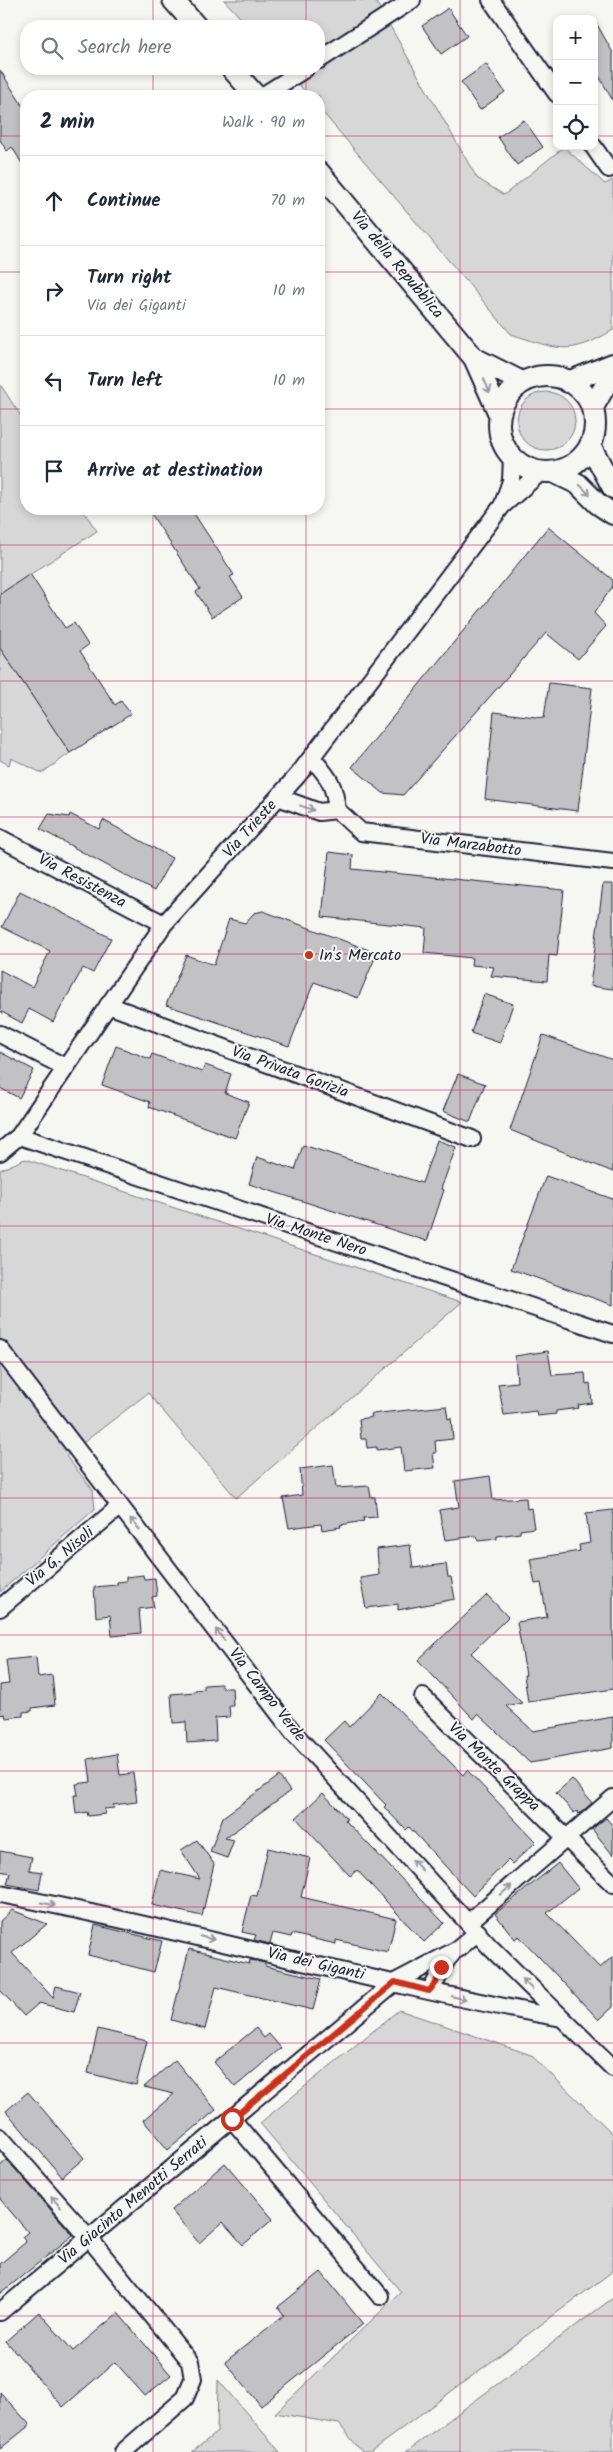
<!DOCTYPE html>
<html lang="en">
<head>
<meta charset="utf-8">
<style>
  :root { --surface:#fff; --page:#f2f2f3; --text:#1f2937; --muted:#747a83; --line:#e0e1e3 }
  body { margin:0; font-family:Kalam,sans-serif; background:var(--page); color:var(--text) }
  .controls { position:absolute; right:15px; top:15px; display:grid; overflow:hidden; border-radius:10px; box-shadow:0 2px 8px #0003 }
  .controls button { width:45px; height:45px; display:grid; place-items:center; padding:0; border:0; border-bottom:1px solid var(--line); background:var(--surface); color:var(--text); font:25px sans-serif }
  .stop { position:absolute; width:15px; height:15px; margin:-11px; border:4px solid #c8321e; border-radius:50%; background:#fff }
  .stop.end { background:#c8321e; border-color:#fff; box-shadow:0 1px 5px #0008 }
  .list { margin:0; padding:0; list-style:none }
  h2 { display:flex; justify-content:space-between; align-items:center; height:65px; margin:0; padding:0 20px; font-size:21px }
  h2 small { font-size:16px; font-weight:400; color:var(--muted) }
  .list li { display:grid; grid-template-columns:32px 1fr auto; gap:15px; align-items:center; box-sizing:border-box; height:90px; padding:0 20px; border-top:1px solid var(--line) }
  .list b { display:block; font-size:19px; white-space:nowrap }
  .list p { margin:0; font-size:16px; white-space:nowrap; color:var(--muted) }
  .list em { font-size:16px; font-style:normal; color:var(--muted) }
  .icon { flex:none; width:28px; height:28px; fill:none; stroke:currentColor; stroke-width:2; stroke-linecap:round; stroke-linejoin:round }
  .map { position:relative; flex:none; width:613px; height:2452px; overflow:hidden }
  .search { position:absolute; background:var(--surface); box-shadow:0 2px 8px #0003; left:20px; top:20px; width:305px; height:55px; display:flex; align-items:center; gap:12px; box-sizing:border-box; padding:0 18px; border-radius:20px; color:var(--muted); font-size:19px }
  .panel { position:absolute; background:var(--surface); box-shadow:0 2px 8px #0003; left:20px; top:90px; width:305px; height:425px; border-radius:20px }
  .map>svg:first-child { display:block }
  .green { fill:#d7d7d7; stroke:#7c7c89 }
  .building { fill:#c2c2c4; stroke:#22223b }
  .lines { fill:none; stroke-linecap:round; stroke-linejoin:round }
  .minor-casing { stroke:#22223b; stroke-width:20 }
  .tertiary-casing { stroke:#22223b; stroke-width:24 }
  .minor { stroke:#f6f6f2; stroke-width:16 }
  .tertiary { stroke:#f6f6f2; stroke-width:20 }
  .oneway { stroke:#9797a0 }
  .route { stroke:#c8321e; stroke-width:6 }
  .grid { fill:none; stroke:#c2185b; stroke-width:1; stroke-opacity:0.55 }
  .poi-dot { fill:#c8321e; stroke:#f6f6f2; stroke-width:2 }
  .labels { text-anchor:middle; dominant-baseline:central; stroke-width:4; stroke-linejoin:round; paint-order:stroke }
  .street-label { font-size:16px; fill:#22223b; stroke:#f6f6f2 }
  .poi-label { font-size:16px; fill:#22223b; stroke:#f6f6f2; text-anchor:start }
</style>
</head>
<body>
<div class="map">
<svg width="613" height="2452" viewBox="0 0 613 2452">
  <rect width="100%" height="100%" fill="#f6f6f2"/>
  <filter id="ink" filterUnits="userSpaceOnUse"><feTurbulence type="fractalNoise" baseFrequency=".02" numOctaves="2"/><feDisplacementMap in="SourceGraphic" scale="10" xChannelSelector="R" yChannelSelector="G"/><feConvolveMatrix kernelMatrix="1 2 1 2 8 2 1 2 1" color-interpolation-filters="sRGB"/></filter>
  <g filter="url(#ink)">
    <path class="green" d="M224,0H375L477,178L504,195L564,147L605,184L613,180V330C569,357 557,349 511,334L319,108V96H309L285,69H319V26H248Z
      M0,384L26,424V509H82L97,531L0,594Z
      M517 421a29 29 0 1 1 58 0a29 29 0 1 1-58 0Z
      M0,648L70,753L42,773L11,758L9,765L0,760Z
      M25,1159L462,1302L236,1498L148,1393L66,1456L93,1490L95,1509L0,1592V1170Z
      M399,2010L531,2055L613,2134V2271L370,2452H362L339,2424L275,2413L401,2292L260,2123Z
      M613,2298V2452H406Z
      M218,2380L280,2452H192L217,2432Z"/>
    <path class="building" d="M448,8L467,36L441,54L422,26Z
      M594,19L613,53V101L594,67Z
      M486,64L505,92L480,110L461,82Z
      M0,70L26,111V170L12,147L7,151L0,140Z
      M524,120L543,147L517,165L498,137Z
      M148,509H191L234,575L230,577L243,597L212,617L196,592L200,589Z
      M548,527L613,580V586L594,613L606,626L578,659L546,633L403,795L383,793L352,767Z
      M30,574L65,628L74,623L88,645L80,651L115,705L121,701L131,714L70,753L0,648V594Z
      M549,683L592,688L578,811L485,799L494,712L544,718Z
      M49,814L69,817L70,814L99,829L103,820L172,858L154,891L40,829Z
      M329,852L353,855L352,869L564,890L557,956L549,955L547,981L491,976L494,967L471,965L472,958L424,953L426,928L322,917Z
      M603,884H613V989L590,986Z
      M20,891L111,938L93,973L83,968L53,1022L29,1009L22,1023L0,1011V970L32,987L50,951L2,927Z
      M263,911L377,953L358,998L314,982L289,1046L166,1005L186,955L214,965L229,919L245,923L254,913Z
      M484,994L513,1004L500,1043L471,1033Z
      M543,1035L613,1060V1172L510,1130Z
      M116,1046L150,1059L152,1054L202,1072L205,1065L231,1074L225,1093L249,1102L235,1138L149,1107L150,1102L102,1085Z
      M0,1052L34,1070L19,1098L0,1088Z
      M458,1074L485,1084L470,1122L443,1111Z
      M437,1140L456,1147L441,1189L444,1190L427,1241L249,1184L257,1157L295,1170L303,1145L422,1183Z
      M546,1176L613,1199V1305L511,1269Z
      M548,1351L552,1375L585,1373L586,1384L590,1383L592,1403L578,1405L579,1408L556,1411V1414L537,1416L536,1411L504,1415L498,1384L517,1382L515,1356Z
      M446,1406L448,1419L451,1418L453,1439L435,1441L436,1453H433L435,1468L404,1471L401,1447L377,1450V1447L367,1448L366,1439H361L359,1419L372,1417L371,1414Z
      M333,1465L336,1488L369,1486L371,1497H375L377,1517L363,1518L364,1521L340,1525L341,1527L322,1530L321,1524L289,1528L283,1498L302,1495L300,1469Z
      M490,1476L493,1500L526,1498L527,1509L531,1508L534,1528L520,1530V1533L497,1536V1539L478,1541L477,1536L445,1540L439,1510L459,1507L455,1481Z
      M613,1510V1689L528,1702L524,1675H526L517,1622L547,1617L541,1583L535,1584L530,1559L580,1551L579,1545L590,1543L586,1513Z
      M410,1545L413,1568L446,1564L448,1577H451L455,1599L398,1610V1604L366,1608L360,1578L379,1575L377,1549Z
      M143,1575L144,1579L155,1578L157,1596L152,1597L154,1607L139,1609L141,1633L112,1636L110,1615L96,1617L94,1587L117,1585V1582L126,1581V1577Z
      M487,1595L508,1617L471,1653L522,1703L506,1706L533,1731L613,1717V1748L530,1763L478,1714L474,1719L418,1660Z
      M36,1657L38,1677L52,1675L55,1705L32,1708V1711L23,1712V1716L6,1718L5,1714L0,1715V1685L9,1684L6,1660Z
      M221,1684L222,1688H232L233,1706H229L230,1717L215,1718L216,1741L187,1743L186,1722L173,1723L171,1694L195,1692V1690L204,1689V1685Z
      M382,1693L463,1775L467,1770L536,1842L512,1864L508,1860L473,1896L409,1827L406,1830L384,1807L386,1805L324,1740L344,1721L349,1727Z
      M117,1754L120,1775L133,1773L137,1802L113,1805L114,1808L104,1809L105,1814L88,1816L87,1812L76,1814L74,1795H78L76,1784L91,1782L88,1759Z
      M279,1776L290,1791L225,1838L234,1840L227,1858L210,1852L223,1817Z
      M572,1779L592,1803L579,1814L577,1811L574,1813L556,1793Z
      M323,1793L347,1819L345,1820L444,1923L424,1942L357,1870L350,1876L296,1818Z
      M606,1818L613,1826V1855L592,1829Z
      M197,1840L214,1864L202,1916L152,1905L160,1870L200,1879L181,1850Z
      M268,1848L310,1858L301,1897L396,1919L388,1952L336,1940V1944L292,1934L291,1937L273,1933L270,1944L254,1940L256,1935L242,1932L251,1895L257,1896Z
      M0,1851L32,1857L29,1870L42,1872L39,1890L7,1884L10,1873L0,1871Z
      M558,1863L578,1888L547,1913L600,1968L613,1956V2007L599,2020L519,1936L515,1939L495,1914Z
      M12,1910L47,1924L12,1953L53,1998L56,1986L80,1992L74,2012L39,2003L24,2016L0,1990V1921Z
      M95,1925L162,1941L154,1972L88,1955Z
      M189,1949L249,1964L250,1960L265,1963V1966L321,1979L313,2010L216,1987L205,2029L171,2020Z
      M256,2028L264,2038L269,2034L281,2048L235,2087L214,2062Z
      M98,2029L147,2041L136,2085L88,2073Z
      M175,2060L216,2110L168,2150L143,2120L174,2094L144,2087Z
      M28,2092L84,2158L62,2177L6,2111Z
      M7,2160L73,2235L0,2294V2264L26,2242L22,2237L28,2232L0,2199V2166Z
      M225,2163L273,2219L243,2245L223,2222L199,2243L171,2210Z
      M321,2272L363,2324L261,2406L225,2362L284,2315L278,2307Z
      M39,2312L73,2351L118,2313L171,2375L145,2396L115,2362L63,2407L6,2341Z
      M0,2392L30,2425L0,2449Z"/>
    <g class="lines">
      <g class="minor-casing">
        <path id="minor" d="M491,0L557,94
          M319,60L412,0
          M262,96L305,69
          M593,146L609,169
          M503,504L511,481L512,457
          M312,758C329,778 334,783 337,810
          M278,797L319,812L337,810
          M337,810L361,832L613,862
          M0,838L164,924
          M108,1005L472,1139
          M0,1034L65,1067
          M19,1136L613,1334
          M0,1152L19,1136L164,924L298,775L502,506L542,471
          M0,1349L293,1732L490,1947L613,2068
          M0,1608L120,1506
          M423,1697L613,1884
          M0,1894C188,1930 373,1984 562,2018
          M469,1922L613,1798
          M429,1991C440,1980 440,1965 452,1954
          M232,2119L380,2296
          M0,2137L89,2238L190,2362L193,2379L185,2398L123,2452
          M0,2312L395,1982L458,1949L478,1932"/>
      </g>
      <g class="tertiary-casing">
        <path id="tertiary" d="M173,0L196,26
          M232,69L256,96
          M319,172L474,358L499,414
          M474,358L522,382
          M499 424a48 48 0 1 1 96 0a48 48 0 1 1-96 0Z
          M568,382L613,364
          M592,409L613,372
          M590,445L613,488
          M553,472L578,484L598,504L613,514"/>
      </g>
      <use href="#minor" class="minor"/>
      <use href="#tertiary" class="tertiary"/>
    </g>
    <defs><path id="oneway-shaft" d="M-6 0H5M1.5-3L5.5 0L1.5 3" fill="none" stroke-width="1.6" stroke-linecap="round" stroke-linejoin="round" transform="scale(1.25)"/></defs>
    <g class="oneway">
      <use href="#oneway-shaft" transform="translate(487 386) rotate(66)"/>
      <use href="#oneway-shaft" transform="translate(585 490) rotate(45)"/>
      <use href="#oneway-shaft" transform="translate(307 808) rotate(20)"/>
      <use href="#oneway-shaft" transform="translate(135 1524) rotate(-130)"/>
      <use href="#oneway-shaft" transform="translate(220 1635) rotate(-127)"/>
      <use href="#oneway-shaft" transform="translate(417 1865) rotate(-133)"/>
      <use href="#oneway-shaft" transform="translate(506 1890) rotate(-41)"/>
      <use href="#oneway-shaft" transform="translate(48 1904) rotate(12)"/>
      <use href="#oneway-shaft" transform="translate(207 1938) rotate(13)"/>
      <use href="#oneway-shaft" transform="translate(527 1984) rotate(-135)"/>
      <use href="#oneway-shaft" transform="translate(459 1998) rotate(14)"/>
      <use href="#oneway-shaft" transform="translate(56 2202) rotate(-131)"/>
    </g>
  </g>
  <g class="lines" filter="url(#ink)">
    <path class="route" d="M232,2119L395,1982L429,1991L436,1983L441,1967"/>
  </g>
  <path class="grid" d="M153,0V26M306,0V26M460,0V2452M153,69V96M306,69V96M0,136H26M319,136H557M594,136H613M0,272H26M319,272H613M0,409H26M319,409H613M153,509V2452M306,509V2452M0,545H613M0,681H613M0,817H613M0,954H613M0,1090H613M0,1226H613M0,1362H613M0,1498H613M0,1635H613M0,1771H613M0,1907H613M0,2043H613M0,2180H613M0,2316H613"/>
  <circle class="poi-dot" cx="309" cy="955" r="5"/>
  <g class="labels">
    <g class="street-label">
      <text transform="translate(397 265) rotate(50)">Via della Repubblica</text>
      <text transform="translate(250 829) rotate(-48)">Via Trieste</text>
      <text transform="translate(471 845) rotate(7)">Via Marzabotto</text>
      <text transform="translate(82 881) rotate(28)">Via Resistenza</text>
      <text transform="translate(290 1072) rotate(20)">Via Privata Gorizia</text>
      <text transform="translate(316 1235) rotate(18)">Via Monte Nero</text>
      <text transform="translate(60 1557) rotate(-40)">Via G. Nisoli</text>
      <text transform="translate(267 1695) rotate(52)">Via Campo Verde</text>
      <text transform="translate(494 1767) rotate(44)">Via Monte Grappa</text>
      <text transform="translate(316 1964) rotate(13)">Via dei Giganti</text>
      <text transform="translate(133 2201) rotate(-40)">Via Giacinto Menotti Serrati</text>
    </g>
    <g class="poi-label">
      <text x="319" y="955">In's Mercato</text>
    </g>
  </g>
</svg>
<div class="controls">
<button>+</button>
<button>−</button>
<button><svg class="icon" aria-label="locate" viewBox="0 0 24 24"><circle cx="12" cy="12" r="6"/><path d="M12 2v4M12 18v4M2 12h4M18 12h4"/></svg></button>
</div>
<div class="stop" style="left:232px;top:2119px"></div>
<div class="stop end" style="left:441px;top:1967px"></div>
<div class="search"><svg class="icon" aria-label="search" viewBox="0 0 24 24"><circle cx="10" cy="10" r="6"/><path d="M15 15l6 6"/></svg>Search here</div>
<section class="panel">
<h2>2 min<small>Walk · 90 m</small></h2>
<ul class="list">
<li><svg class="icon" aria-label="ahead" viewBox="0 0 24 24"><path d="M12 20V5M6 11l6-6 6 6"/></svg><div><b>Continue</b></div><em>70 m</em></li>
<li><svg class="icon" aria-label="right" viewBox="0 0 24 24"><path d="M7 20v-9h11M14 6l5 5-5 5"/></svg><div><b>Turn right</b><p>Via dei Giganti</p></div><em>10 m</em></li>
<li><svg class="icon" aria-label="left" viewBox="0 0 24 24"><path d="M17 20v-9H6M10 6l-5 5 5 5"/></svg><div><b>Turn left</b></div><em>10 m</em></li>
<li><svg class="icon" aria-label="arrive" viewBox="0 0 24 24"><path d="M6 21V4h12l-3 4 3 4H6"/></svg><div><b>Arrive at destination</b></div></li>
</ul>
</section>
</div>
</body>
</html>
